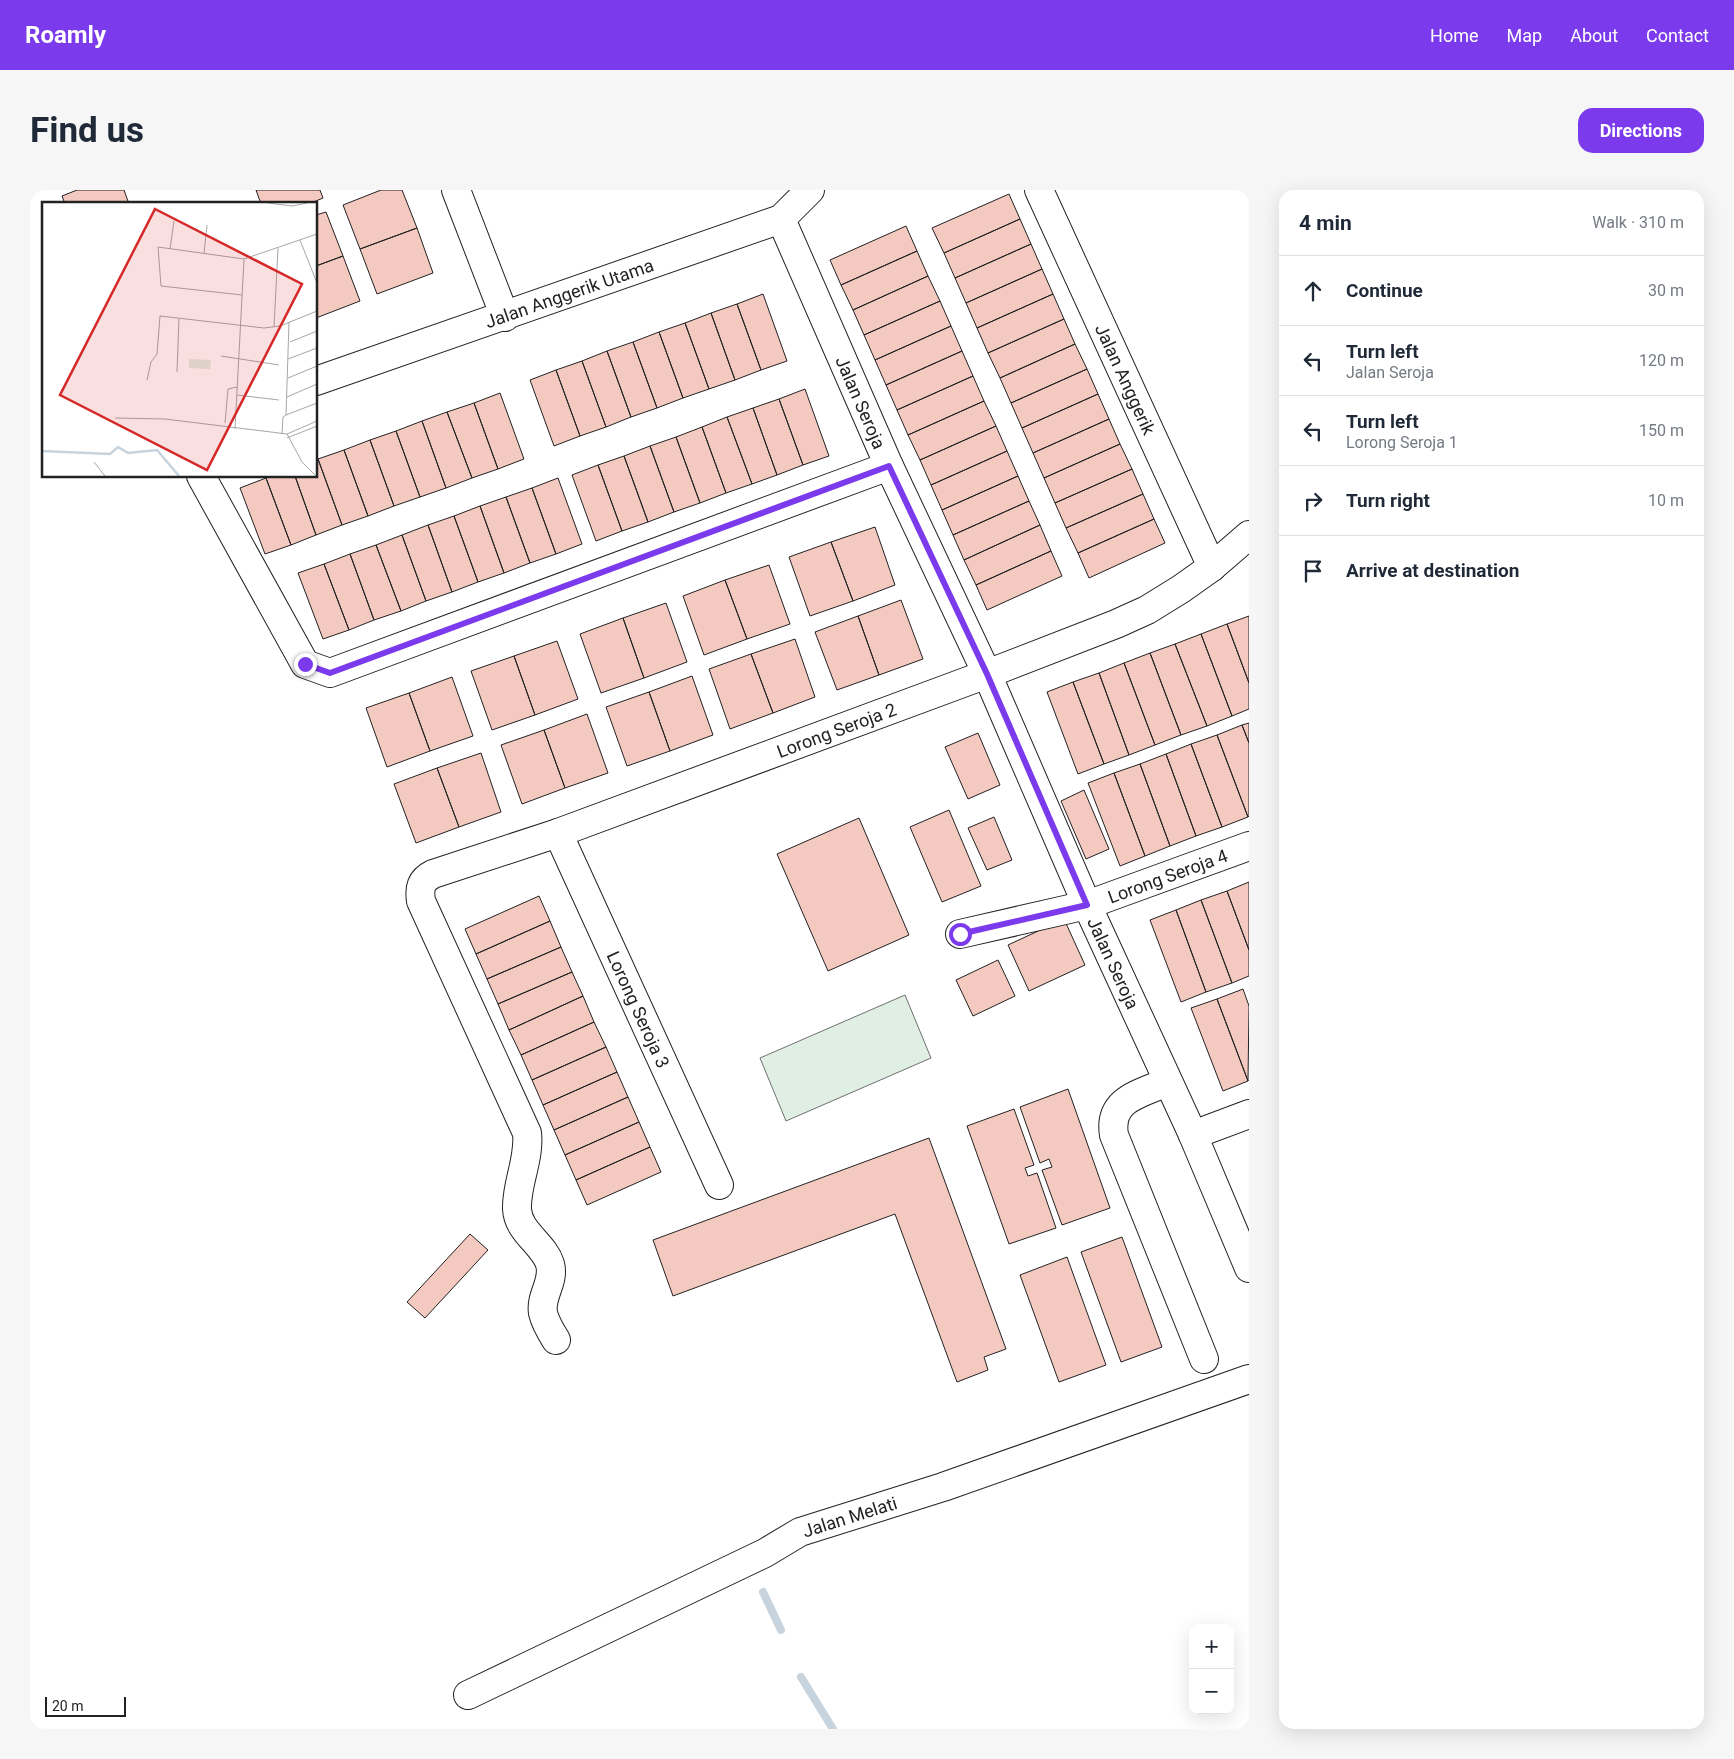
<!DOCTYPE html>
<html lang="en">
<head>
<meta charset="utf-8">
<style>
  :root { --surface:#fff; --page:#f6f6f7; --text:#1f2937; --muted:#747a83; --line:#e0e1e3; --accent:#7c3aed }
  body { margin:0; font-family:Roboto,sans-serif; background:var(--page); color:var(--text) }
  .controls { position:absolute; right:15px; bottom:15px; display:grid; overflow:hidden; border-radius:10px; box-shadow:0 5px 20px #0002 }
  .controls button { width:45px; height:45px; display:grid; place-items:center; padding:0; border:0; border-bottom:1px solid var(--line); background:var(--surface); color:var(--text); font:25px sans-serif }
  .scale { position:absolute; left:15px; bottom:12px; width:81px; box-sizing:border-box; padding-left:5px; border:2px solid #222; border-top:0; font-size:14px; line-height:18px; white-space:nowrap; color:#222; -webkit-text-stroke:4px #fff; paint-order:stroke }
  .stop { position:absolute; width:15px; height:15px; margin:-11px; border:4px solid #7c3aed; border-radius:50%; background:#fff }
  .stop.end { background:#7c3aed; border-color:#fff; box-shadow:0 1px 5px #0008 }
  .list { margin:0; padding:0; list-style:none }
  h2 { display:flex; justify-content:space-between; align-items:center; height:65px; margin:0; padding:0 20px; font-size:21px }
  h2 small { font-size:16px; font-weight:400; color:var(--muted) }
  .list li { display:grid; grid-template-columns:32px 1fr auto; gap:15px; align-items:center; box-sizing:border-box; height:70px; padding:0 20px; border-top:1px solid var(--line) }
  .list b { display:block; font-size:19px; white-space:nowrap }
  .list p { margin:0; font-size:16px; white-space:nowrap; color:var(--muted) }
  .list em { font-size:16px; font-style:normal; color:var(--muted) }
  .icon { flex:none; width:28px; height:28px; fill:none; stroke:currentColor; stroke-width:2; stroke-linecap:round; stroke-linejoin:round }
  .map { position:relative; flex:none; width:1219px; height:1539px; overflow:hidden; border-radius:15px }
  header { display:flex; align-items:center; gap:30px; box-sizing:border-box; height:70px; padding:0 25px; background:var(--accent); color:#fff }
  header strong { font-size:24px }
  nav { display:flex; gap:28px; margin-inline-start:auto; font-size:18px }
  .intro { display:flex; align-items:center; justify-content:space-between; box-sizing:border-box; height:120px; padding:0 30px }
  h1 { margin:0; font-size:35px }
  .button { padding:12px 22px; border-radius:15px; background:var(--accent); color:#fff; font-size:18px; font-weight:700 }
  main { display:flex; gap:30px; padding:0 30px }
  aside { flex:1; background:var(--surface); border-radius:15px; box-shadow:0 5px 20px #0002 }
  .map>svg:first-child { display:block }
  .green { fill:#e0efe3; stroke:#6f6f6f }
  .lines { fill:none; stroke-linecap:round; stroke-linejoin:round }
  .stream { stroke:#c7d3dd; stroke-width:8 }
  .building { fill:#f3c9c0; stroke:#222 }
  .minor-casing { stroke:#222; stroke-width:30 }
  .minor { stroke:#fff; stroke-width:28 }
  .route { stroke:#7c3aed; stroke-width:6 }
  .labels { text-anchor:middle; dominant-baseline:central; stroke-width:4; stroke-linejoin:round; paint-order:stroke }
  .street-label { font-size:18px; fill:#222; stroke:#fff }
  .inset-river { fill:none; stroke:#c7d3dd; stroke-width:2.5 }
  .inset-road { fill:none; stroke:#a7a7a7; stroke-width:1 }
  .view { fill:#d62828; fill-opacity:0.15; stroke:#d62828; stroke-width:2.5 }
  .inset-edge { fill:none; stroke:#222; stroke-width:2.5 }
</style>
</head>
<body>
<header>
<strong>Roamly</strong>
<nav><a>Home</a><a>Map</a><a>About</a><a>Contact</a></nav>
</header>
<div class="intro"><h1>Find us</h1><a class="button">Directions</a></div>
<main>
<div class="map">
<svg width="1219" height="1539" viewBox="0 0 1219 1539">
  <rect width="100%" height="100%" fill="#fff"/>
  <path class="green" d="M875,805L901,868L756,931L730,868Z"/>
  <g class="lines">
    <path class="stream" d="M733,1402L751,1440
      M771,1487L803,1539"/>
  </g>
  <path class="building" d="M47,0H94L99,14H35L32,6Z
    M226,0H290L293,8L279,14H231Z
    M351,0H372L387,38L330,59L313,15Z
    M979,4L990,29L914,63L902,38Z
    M296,22L313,66L286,76V25Z
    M990,29L1001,54L925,88L914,63Z
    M876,36L887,61L811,95L800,70Z
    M387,38L403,83L347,104L330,59Z
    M1001,54L1012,79L936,113L925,88Z
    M887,61L898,86L823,120L811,95Z
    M313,66L330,111L286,128V76Z
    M1012,79L1023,104L947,138L936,113Z
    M898,86L910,111L834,145L823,120Z
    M733,104L757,171L731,180L707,114Z
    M1023,104L1034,129L958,163L947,138Z
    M910,111L921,136L845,170L834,145Z
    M707,114L731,180L705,190L681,123Z
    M681,123L705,190L679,199L655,133Z
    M1034,129L1045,154L970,188L958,163Z
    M655,133L679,199L653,208L629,142Z
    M921,136L932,161L856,195L845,170Z
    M629,142L653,208L627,218L603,152Z
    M603,152L627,218L601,227L577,161Z
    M1045,154L1057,179L981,213L970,188Z
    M577,161L601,227L576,237L552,171Z
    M932,161L943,186L867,220L856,195Z
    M552,171L576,237L550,246L526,180Z
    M1057,179L1068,204L992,238L981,213Z
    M526,180L550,246L524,256L500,190Z
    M943,186L954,211L878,245L867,220Z
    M775,199L799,266L773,275L749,209Z
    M470,203L494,269L468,279L444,213Z
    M1068,204L1079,229L1003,263L992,238Z
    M749,209L773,275L747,285L723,218Z
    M954,211L966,236L890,270L878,245Z
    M444,213L468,279L442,288L417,222Z
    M723,218L747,285L722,294L697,227Z
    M417,222L442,288L416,298L392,231Z
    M697,227L722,294L696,303L672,237Z
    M1079,229L1090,254L1014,288L1003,263Z
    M392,231L416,298L390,307L366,241Z
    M966,236L977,261L901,295L890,270Z
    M672,237L696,303L670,313L646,247Z
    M366,241L390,307L364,316L340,250Z
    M646,247L670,313L644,322L620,256Z
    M340,250L364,316L338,326L314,260Z
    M1090,254L1102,279L1025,313L1014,288Z
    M620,256L644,322L618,332L594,266Z
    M314,260L338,326L312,335L288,269Z
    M977,261L988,286L912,320L901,295Z
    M594,266L618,332L592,341L568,275Z
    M288,269L312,335L286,345L265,286H286V270Z
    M568,275L592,341L566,351L542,285Z
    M1102,279L1113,304L1036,338L1025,313Z
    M242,286H265L286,345L261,355L236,288Z
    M988,286L999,311L923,345L912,320Z
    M236,288L261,355L235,364L210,298Z
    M528,288L552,354L526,364L502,298Z
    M502,298L526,364L500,373L476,307Z
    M1113,304L1124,329L1048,363L1036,338Z
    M476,307L500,373L474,383L450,316Z
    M999,311L1010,335L934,370L923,345Z
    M450,316L474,383L448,392L424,326Z
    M424,326L448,392L422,402L398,335Z
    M1124,329L1135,353L1059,388L1048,363Z
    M398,335L422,402L396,411L372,345Z
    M1010,335L1021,361L946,395L934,370Z
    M845,337L865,395L823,411L801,352Z
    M372,345L396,411L371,421L346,355Z
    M801,352L823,411L780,426L759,367Z
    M346,355L371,421L344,430L320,364Z
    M1021,361L1032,386L957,420L946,395Z
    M320,364L344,430L319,440L294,374Z
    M294,374L319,440L293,449L268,383Z
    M739,375L760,434L717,449L695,390Z
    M695,390L717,449L674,465L653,406Z
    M871,410L893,469L849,485L828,426Z
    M636,413L657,472L614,488L593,428Z
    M828,426L849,485L807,500L785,442Z
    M1219,426V493L1197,434Z
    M593,428L614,488L571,503L550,444Z
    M1197,434L1219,493V519L1202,526L1171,444Z
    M1171,444L1202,526L1177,536L1145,454Z
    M765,449L785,507L743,523L721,464Z
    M527,451L548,509L505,525L484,466Z
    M1145,454L1177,536L1151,545L1120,463Z
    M1120,463L1151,545L1125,555L1094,473Z
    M721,464L743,523L700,539L679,479Z
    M484,466L505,525L462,540L441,481Z
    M1094,473L1125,555L1099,565L1069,483Z
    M1069,483L1099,565L1074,574L1043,492Z
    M662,486L683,545L640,561L619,502Z
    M422,487L443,546L400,561L379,503Z
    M1043,492L1074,574L1048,584L1017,502Z
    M619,502L640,561L597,576L576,517Z
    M379,503L400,561L357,577L336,518Z
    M557,524L578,583L535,598L514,540Z
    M1219,533V553L1212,535Z
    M1212,535L1219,553V626L1218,627L1187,545Z
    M514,540L535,598L492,614L471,555Z
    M948,543L970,595L938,609L915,557Z
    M1187,545L1218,627L1192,637L1161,554Z
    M1161,554L1192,637L1166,646L1136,564Z
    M451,563L471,622L429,637L407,578Z
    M1136,564L1166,646L1140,656L1110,574Z
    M1110,574L1140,656L1115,666L1084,583Z
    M407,578L429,637L386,653L364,594Z
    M1084,583L1115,666L1090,676L1058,593Z
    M1054,600L1079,659L1056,669L1031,611Z
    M919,620L951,696L912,712L880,637Z
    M964,627L982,670L957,680L938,638Z
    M829,628L879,745L798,781L747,664Z
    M1219,692V760L1197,701Z
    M1197,701L1219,760V786L1202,793L1171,710Z
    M509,706L520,731L446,764L435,739Z
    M1171,710L1202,793L1176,802L1146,720Z
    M1146,720L1176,802L1151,812L1120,730Z
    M1034,729L1055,775L999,801L978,755Z
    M520,731L531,757L457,789L446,764Z
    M531,757L542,782L468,814L457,789Z
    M968,770L985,806L943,826L926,790Z
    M542,782L553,806L479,840L468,814Z
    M1213,799L1219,816L1218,891L1187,809Z
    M553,806L564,832L491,865L479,840Z
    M1187,809L1218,891L1193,901L1161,818Z
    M564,832L576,857L502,890L491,865Z
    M576,857L587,882L513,915L502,890Z
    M587,882L598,907L524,940L513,915Z
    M1038,899L1080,1018L1032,1035L1012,980L1022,977L1019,969L1010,973L990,917Z
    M598,907L609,932L535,965L524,940Z
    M984,919L1004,975L995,978L998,986L1007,983L1026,1038L979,1054L937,936Z
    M609,932L620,957L546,990L535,965Z
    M899,948L976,1159L954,1167L958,1180L927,1192L865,1024L643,1106L623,1050Z
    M620,957L631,982L557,1015L546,990Z
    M440,1044L458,1060L395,1128L377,1112Z
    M1092,1047L1132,1157L1091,1172L1051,1062Z
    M1037,1067L1076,1175L1029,1192L990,1085Z"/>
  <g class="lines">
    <g class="minor-casing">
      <g id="minor">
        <path d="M426,0L475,127"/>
        <path id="s1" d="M1009,0L1182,377"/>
        <path id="s2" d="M751,29L859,276L957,484L1057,715L1163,945L1219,1078"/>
        <path id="s3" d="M286,191L751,29L780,0"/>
        <path d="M171,286L275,474L300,483L859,276"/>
        <path id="s4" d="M528,643L689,995"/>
        <path id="s5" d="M930,744L1057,715L1219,656"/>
        <path d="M1137,892C1110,904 1078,909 1084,945L1174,1169"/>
        <path d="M1163,945L1219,924"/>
        <path id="s6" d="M526,1150C521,1142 515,1132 513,1123C510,1105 525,1092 520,1074C514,1054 488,1042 487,1019C486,994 500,969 497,943L391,711C389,698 391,690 403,684L528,643L957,484L1086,434L1117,420L1151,399L1182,377L1219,345"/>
        <path id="s7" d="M438,1505L735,1363L770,1342L913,1297L1219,1189"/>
      </g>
    </g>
    <use href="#minor" class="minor"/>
  </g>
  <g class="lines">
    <path class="route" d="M275,474L300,483L859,276L957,484L1057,715L930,744"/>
  </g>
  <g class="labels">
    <g class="street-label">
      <text stroke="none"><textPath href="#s3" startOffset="268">Jalan Anggerik Utama</textPath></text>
      <text stroke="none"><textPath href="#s1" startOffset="208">Jalan Anggerik</textPath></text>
      <text stroke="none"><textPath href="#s2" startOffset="200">Jalan Seroja</textPath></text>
      <text stroke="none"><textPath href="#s6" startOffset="938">Lorong Seroja 2</textPath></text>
      <text stroke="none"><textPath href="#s5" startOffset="216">Lorong Seroja 4</textPath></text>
      <text stroke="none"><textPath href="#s2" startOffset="815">Jalan Seroja</textPath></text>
      <text stroke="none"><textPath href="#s4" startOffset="194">Lorong Seroja 3</textPath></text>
      <text stroke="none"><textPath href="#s7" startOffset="422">Jalan Melati</textPath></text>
    </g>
  </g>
  <g transform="translate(12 12)">
    <rect width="275" height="275" fill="#fff"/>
    <path d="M147,157L169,158L168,167L147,166Z" fill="#e0efe3"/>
    <path class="inset-river" d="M0,249L68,252L76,245L86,251L115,248L137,274"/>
    <path class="inset-road" d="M226,1L250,4L265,1M258,38L275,81M128,47L132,19M162,51L165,23M200,93L119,84L116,45L202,57L275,32M232,125L236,46M248,140L275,129M179,154L237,163M246,157L275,146M135,170L137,117M246,176L275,164M105,178L109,160L115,152L118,114L222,126L238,124L275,109M195,193L237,198M245,195L275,182M244,213L275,201M73,216L123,217L245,232L260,260L274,274M183,221L186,187L195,185M193,227L202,57M240,232L241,215L244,213L247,120M245,232L275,219M245,236L275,224M52,260L63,274"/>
    <path class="view" d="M113,7L260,82L165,268L18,193Z"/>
    <rect width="275" height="275" class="inset-edge"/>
  </g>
</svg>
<div class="controls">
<button>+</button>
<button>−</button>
</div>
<div class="scale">20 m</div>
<div class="stop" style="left:930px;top:744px"></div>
<div class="stop end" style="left:275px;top:474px"></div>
</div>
<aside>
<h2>4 min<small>Walk · 310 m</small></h2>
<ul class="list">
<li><svg class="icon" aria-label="ahead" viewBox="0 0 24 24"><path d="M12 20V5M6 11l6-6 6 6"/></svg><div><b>Continue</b></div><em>30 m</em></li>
<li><svg class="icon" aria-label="left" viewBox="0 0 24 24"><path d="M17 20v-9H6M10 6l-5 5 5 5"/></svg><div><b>Turn left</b><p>Jalan Seroja</p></div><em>120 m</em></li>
<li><svg class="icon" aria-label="left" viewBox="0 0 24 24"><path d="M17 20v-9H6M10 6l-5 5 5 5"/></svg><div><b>Turn left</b><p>Lorong Seroja 1</p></div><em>150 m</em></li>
<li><svg class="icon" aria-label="right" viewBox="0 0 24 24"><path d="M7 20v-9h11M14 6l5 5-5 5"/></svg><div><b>Turn right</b></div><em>10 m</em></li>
<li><svg class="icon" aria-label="arrive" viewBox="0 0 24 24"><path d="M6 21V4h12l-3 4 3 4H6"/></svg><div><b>Arrive at destination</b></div></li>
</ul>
</aside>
</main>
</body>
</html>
